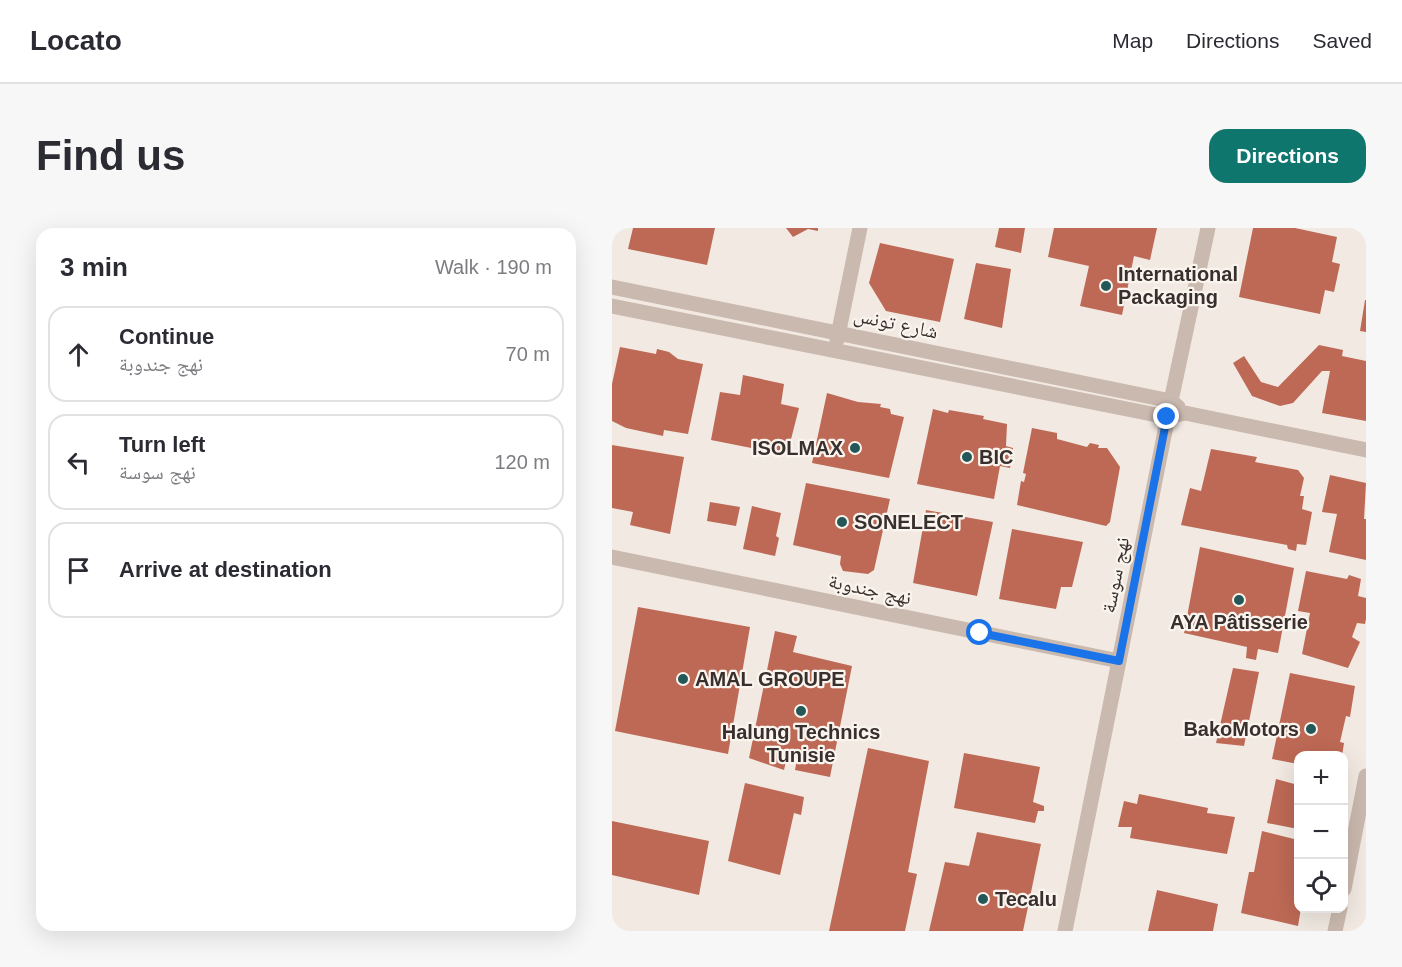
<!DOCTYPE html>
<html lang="en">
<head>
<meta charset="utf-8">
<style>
  :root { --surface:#fff; --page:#f7f7f7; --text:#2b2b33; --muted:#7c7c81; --line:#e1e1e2; --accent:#0f766e }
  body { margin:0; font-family:Helvetica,"Noto Naskh Arabic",sans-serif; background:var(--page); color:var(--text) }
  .controls { position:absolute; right:18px; bottom:18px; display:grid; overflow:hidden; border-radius:12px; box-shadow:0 6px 24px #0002 }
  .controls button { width:54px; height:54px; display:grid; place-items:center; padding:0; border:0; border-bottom:2px solid var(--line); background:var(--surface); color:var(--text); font:30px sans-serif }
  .stop { position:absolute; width:18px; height:18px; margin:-14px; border:4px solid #1a73e8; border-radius:50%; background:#fff }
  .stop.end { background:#1a73e8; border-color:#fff; box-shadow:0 2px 6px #0008 }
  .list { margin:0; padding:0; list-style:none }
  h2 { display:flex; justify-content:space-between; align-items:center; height:78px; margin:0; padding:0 24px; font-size:26px }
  h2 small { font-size:20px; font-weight:400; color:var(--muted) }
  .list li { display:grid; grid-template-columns:39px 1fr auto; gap:18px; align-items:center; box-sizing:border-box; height:96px; margin:0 12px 12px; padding:0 12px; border:2px solid var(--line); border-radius:18px }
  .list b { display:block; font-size:22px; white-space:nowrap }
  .list p { margin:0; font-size:20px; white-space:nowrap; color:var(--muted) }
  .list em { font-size:20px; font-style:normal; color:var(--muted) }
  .icon { flex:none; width:33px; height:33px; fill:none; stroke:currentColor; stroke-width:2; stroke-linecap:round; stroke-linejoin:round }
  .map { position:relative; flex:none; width:754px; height:703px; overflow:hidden; border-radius:18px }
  header { display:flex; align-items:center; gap:36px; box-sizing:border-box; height:84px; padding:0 30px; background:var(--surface); border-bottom:2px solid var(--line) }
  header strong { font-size:28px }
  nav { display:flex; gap:33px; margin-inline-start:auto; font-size:21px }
  .intro { display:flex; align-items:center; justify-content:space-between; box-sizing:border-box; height:144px; padding:0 36px }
  h1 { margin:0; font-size:42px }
  .button { padding:15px 27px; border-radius:18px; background:var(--accent); color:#fff; font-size:21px; font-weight:700 }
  main { display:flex; gap:36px; padding:0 36px }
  aside { flex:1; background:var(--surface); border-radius:18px; box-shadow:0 6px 24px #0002 }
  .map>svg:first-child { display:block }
  .building { fill:#bd6955 }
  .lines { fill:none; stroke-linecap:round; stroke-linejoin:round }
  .minor { stroke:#cab9ae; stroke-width:15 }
  .route { stroke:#1a73e8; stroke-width:8 }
  .poi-dot { fill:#245758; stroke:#faf4ee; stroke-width:2 }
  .labels { text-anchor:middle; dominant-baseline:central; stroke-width:4.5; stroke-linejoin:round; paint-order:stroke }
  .poi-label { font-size:20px; font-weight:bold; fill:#392f2c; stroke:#faf4ee; text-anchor:start }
  .street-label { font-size:20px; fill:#392f2c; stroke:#faf4ee }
</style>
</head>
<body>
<header>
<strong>Locato</strong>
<nav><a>Map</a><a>Directions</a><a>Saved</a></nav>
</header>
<div class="intro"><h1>Find us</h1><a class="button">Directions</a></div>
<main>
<aside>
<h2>3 min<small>Walk · 190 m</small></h2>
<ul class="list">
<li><svg class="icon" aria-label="ahead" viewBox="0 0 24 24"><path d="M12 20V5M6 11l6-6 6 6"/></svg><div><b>Continue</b><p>نهج جندوبة</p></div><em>70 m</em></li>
<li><svg class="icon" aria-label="left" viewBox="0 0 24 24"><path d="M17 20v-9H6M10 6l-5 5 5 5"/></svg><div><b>Turn left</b><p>نهج سوسة</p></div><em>120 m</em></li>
<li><svg class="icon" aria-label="arrive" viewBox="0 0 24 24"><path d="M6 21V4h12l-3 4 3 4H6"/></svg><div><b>Arrive at destination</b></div></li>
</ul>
</aside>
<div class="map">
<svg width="754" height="703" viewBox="0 0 754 703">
  <rect width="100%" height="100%" fill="#f2eae2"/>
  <path class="building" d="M21,0H103L95,37L16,21Z
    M174,0H206V3L196,1L181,9Z
    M387,0H413L409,25L383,19Z
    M442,0H545L538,32L522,28L510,87L468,78L477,38L436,29Z
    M641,0H683L725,9L720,34L728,36L722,64L713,62L708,86L627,69Z
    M268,15L342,31L328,94L274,83L257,55Z
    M364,35L399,41L390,100L352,91Z
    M753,72H754V104L748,103Z
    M707,117L731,122L730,128L754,133V193L710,185L718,143H710L681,175L668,178L640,168L621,135L632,128L649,154L666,159Z
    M8,119L44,126L45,121L57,124L66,131L91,136L76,206L52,202L51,208L14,200L0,193V156Z
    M131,147L172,156L169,176L187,180L175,227L99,212L108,164L128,167Z
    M215,165L246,174L269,176L268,179L278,181L279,186L292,189L277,250L200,235Z
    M321,181L336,185L337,182L372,188L371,191L395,196L394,218L401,220L398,240L388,238L382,271L305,256Z
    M420,200L445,205V211L475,219L478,215L487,217L486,220H495L508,239L498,294L494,298L405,277L409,253L412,254L414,246L411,245Z
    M0,217L72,229L58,306L18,297L21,284L0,280Z
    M599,221L645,229L643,234L686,242L692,250L688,268H692L690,281L700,284L694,317L685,316L684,323L676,321L675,317L569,297L578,260L589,263Z
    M718,247L754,255L752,291H754V332L717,324L725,286L710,284Z
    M194,255L278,271L262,342L256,346L231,343L228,336L229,328L181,317Z
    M98,274L128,279L124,298L95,293Z
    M140,278L169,285L164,308L167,310L163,328L131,321Z
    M314,282L381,294L365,368L301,355Z
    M400,301L471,314L460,359H449L444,381L387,371Z
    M588,319L682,340L666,425L646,421L644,432L634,430L635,419L572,405Z
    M694,343L735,351L737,347L749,351L746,368L754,370V391L753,396L745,395L740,409L748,414L736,440L690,426L698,385L686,383Z
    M26,379L138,399L116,526L3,503Z
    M163,403L185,408L181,424L240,438L218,549L183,542L185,531L175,529L172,542L137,530Z
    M621,440L647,444L632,518L604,515Z
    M678,445L743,458L738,489L734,488L728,514L732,515L730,528H686V536L660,531Z
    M256,520L317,533L296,644L305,646L293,703H217Z
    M352,525L428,539L421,574L432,578V583H426L423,595L342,580Z
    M664,551L686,557V601L655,595Z
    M133,555L192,569L189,587L182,585L168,647L116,633Z
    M527,566L596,580L595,585L623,589L615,626L518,610L520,599H506L512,573L525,576Z
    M0,593L97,613L87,667L0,647Z
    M650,603L686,612V680H689L686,698L629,685L637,644H642Z
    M365,604L429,616L411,703H317L333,634L357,638Z
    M545,662L606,676L601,703H536Z"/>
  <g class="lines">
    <path class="minor" d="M0,59L559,173L566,179
      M0,78L555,189L573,185L754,222
      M225,112L248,0
      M0,329L507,433
      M732,661L754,548
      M453,703L559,173L596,0
      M723,703L728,680"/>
  </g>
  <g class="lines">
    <path class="route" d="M368,405L507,433L555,189"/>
  </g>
  <g class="poi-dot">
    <circle cx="494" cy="58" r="6"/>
    <circle cx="243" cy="220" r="6"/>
    <circle cx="355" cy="229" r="6"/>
    <circle cx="230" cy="294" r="6"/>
    <circle cx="627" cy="372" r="6"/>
    <circle cx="71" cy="451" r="6"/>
    <circle cx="189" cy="483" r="6"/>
    <circle cx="699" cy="501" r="6"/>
    <circle cx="371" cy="671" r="6"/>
  </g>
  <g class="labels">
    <g class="poi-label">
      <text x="506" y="46">International<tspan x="506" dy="23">Packaging</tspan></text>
      <text x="231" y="220" text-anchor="end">ISOLMAX</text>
      <text x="367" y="229">BIC</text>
      <text x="242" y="294">SONELECT</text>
      <text x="627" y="394" text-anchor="middle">AYA Pâtisserie</text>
      <text x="83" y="451">AMAL GROUPE</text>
      <text x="687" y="501" text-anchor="end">BakoMotors</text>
      <text x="189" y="504" text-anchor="middle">Halung Technics<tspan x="189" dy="23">Tunisie</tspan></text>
      <text x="383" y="671">Tecalu</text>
    </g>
    <g class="street-label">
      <text transform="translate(284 95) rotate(12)">شارع تونس</text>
      <text transform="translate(503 347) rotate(-79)">نهج سوسة</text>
      <text transform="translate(258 361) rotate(12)">نهج جندوبة</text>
    </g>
  </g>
</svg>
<div class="controls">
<button>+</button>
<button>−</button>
<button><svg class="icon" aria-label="locate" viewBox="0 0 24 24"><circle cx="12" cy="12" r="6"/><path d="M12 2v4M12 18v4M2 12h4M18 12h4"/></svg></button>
</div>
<div class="stop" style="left:368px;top:405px"></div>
<div class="stop end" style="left:555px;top:189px"></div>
</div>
</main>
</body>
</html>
